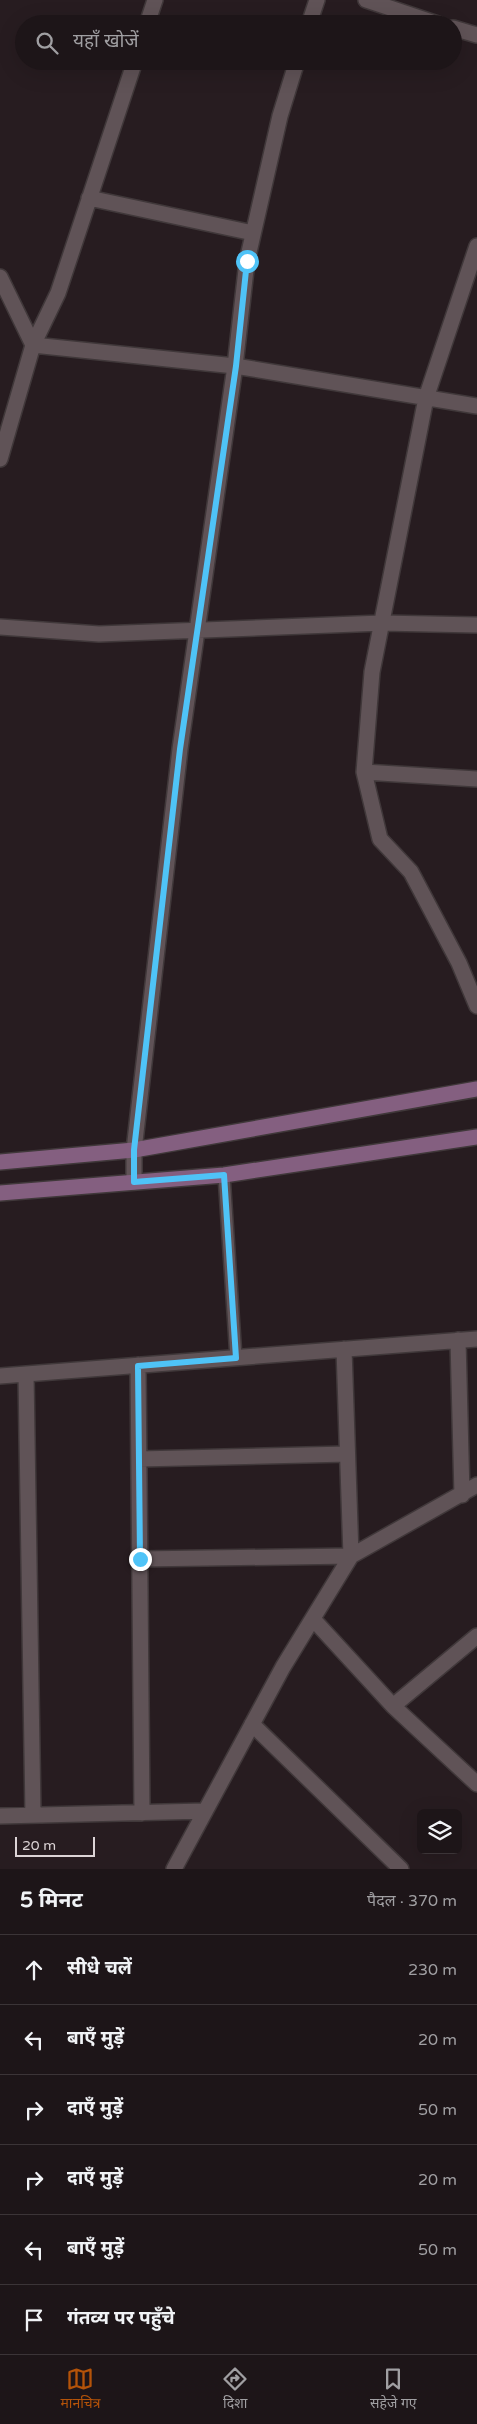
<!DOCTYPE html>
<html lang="hi">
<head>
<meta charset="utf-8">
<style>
  :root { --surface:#1d1518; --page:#251e21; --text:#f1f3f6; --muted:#a09fa2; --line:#3b3437; --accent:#b45309 }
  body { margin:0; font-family:"Varela Round","Noto Sans Devanagari",sans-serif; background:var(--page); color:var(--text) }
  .controls { position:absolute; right:15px; bottom:15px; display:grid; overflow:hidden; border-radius:8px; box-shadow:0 5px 20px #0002 }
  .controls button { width:45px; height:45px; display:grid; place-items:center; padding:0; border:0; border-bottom:1px solid var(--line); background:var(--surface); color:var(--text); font:25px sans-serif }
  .scale { position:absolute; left:15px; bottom:12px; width:80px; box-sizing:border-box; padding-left:5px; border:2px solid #dcd4d6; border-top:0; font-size:14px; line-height:18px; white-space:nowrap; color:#dcd4d6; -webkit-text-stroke:4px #271c20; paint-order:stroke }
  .stop { position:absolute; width:15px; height:15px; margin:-11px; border:4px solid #4fc3f7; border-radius:50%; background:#fff }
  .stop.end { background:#4fc3f7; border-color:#fff; box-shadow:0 1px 5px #0008 }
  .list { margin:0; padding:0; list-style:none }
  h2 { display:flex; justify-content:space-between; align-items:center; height:65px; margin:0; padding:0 20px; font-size:21px }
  h2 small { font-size:16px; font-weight:400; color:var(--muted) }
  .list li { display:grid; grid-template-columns:32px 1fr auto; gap:15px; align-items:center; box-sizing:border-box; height:70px; padding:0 20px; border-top:1px solid var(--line) }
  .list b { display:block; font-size:19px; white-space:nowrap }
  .list em { font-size:16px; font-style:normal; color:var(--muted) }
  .icon { flex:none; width:28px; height:28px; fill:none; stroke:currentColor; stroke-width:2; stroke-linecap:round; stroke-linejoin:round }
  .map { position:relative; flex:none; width:477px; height:1869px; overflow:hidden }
  .search { position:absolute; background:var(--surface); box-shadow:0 5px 20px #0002; left:15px; right:15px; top:15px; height:55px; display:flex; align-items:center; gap:12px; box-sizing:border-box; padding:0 18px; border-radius:28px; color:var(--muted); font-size:19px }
  .sheet { height:485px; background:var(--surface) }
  nav { display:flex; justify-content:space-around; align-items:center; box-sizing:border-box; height:70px; border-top:1px solid var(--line); background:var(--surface); font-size:14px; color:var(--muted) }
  nav a { display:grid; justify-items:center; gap:2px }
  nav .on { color:var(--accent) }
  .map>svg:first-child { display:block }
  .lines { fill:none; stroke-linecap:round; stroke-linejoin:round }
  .lane-casing { stroke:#40383a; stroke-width:14 }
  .street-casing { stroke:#40383a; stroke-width:18 }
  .secondary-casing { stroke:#40383a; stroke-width:18 }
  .lane { stroke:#605357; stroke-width:11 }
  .street { stroke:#605357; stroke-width:15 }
  .secondary { stroke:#845f80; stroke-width:15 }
  .route { stroke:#4fc3f7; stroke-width:6 }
</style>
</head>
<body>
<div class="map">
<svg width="477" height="1869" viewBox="0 0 477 1869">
  <rect width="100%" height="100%" fill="#271c20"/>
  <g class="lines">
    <g class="lane-casing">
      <path id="lane" d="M224,1175L236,1358"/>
    </g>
    <g class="street-casing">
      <path id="street" d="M366,0L438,24
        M147,24L155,0
        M309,24L317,0
        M453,28L477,35
        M89,198L253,233
        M477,246L426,398L372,672L364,772L380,839L411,872L459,963L477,1006
        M0,277L33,345L235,366L477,406
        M0,459L33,345L58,293L135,61
        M0,627L99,634L382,623L477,625
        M364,772L477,779
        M134,1182V1150L180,749L235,366L247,261L280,116L297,61
        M458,1340L462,1495
        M138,1365L142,1813
        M26,1374L33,1815
        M0,1376L477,1339
        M139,1459L347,1454
        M140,1559L351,1556L344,1349
        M313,1619L393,1706L477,1784
        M393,1706L477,1636
        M252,1724L401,1869
        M0,1816L205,1811
        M174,1869L283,1667L351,1556L477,1485"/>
    </g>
    <g class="secondary-casing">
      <path id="secondary" d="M0,1162L134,1150L477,1089
        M0,1193L224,1175L477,1137"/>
    </g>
    <use href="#lane" class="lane"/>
    <use href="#street" class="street"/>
    <use href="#secondary" class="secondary"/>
  </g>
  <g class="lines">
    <path class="route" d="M140,1559L138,1366L236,1358L224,1175L134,1182V1150L180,749L236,366L247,261"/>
  </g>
</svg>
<div class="controls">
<button><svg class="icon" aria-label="layers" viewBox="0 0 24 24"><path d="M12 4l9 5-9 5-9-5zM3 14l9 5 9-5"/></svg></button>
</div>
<div class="scale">20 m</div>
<div class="stop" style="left:247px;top:261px"></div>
<div class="stop end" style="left:140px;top:1559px"></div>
<div class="search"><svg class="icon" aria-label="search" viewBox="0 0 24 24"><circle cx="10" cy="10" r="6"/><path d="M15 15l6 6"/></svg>यहाँ खोजें</div>
</div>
<section class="sheet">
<h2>5 मिनट<small>पैदल · 370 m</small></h2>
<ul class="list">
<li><svg class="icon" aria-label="ahead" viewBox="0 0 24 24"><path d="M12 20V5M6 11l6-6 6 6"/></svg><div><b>सीधे चलें</b></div><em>230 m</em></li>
<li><svg class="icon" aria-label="left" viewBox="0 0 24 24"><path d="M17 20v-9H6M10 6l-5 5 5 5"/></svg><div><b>बाएँ मुड़ें</b></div><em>20 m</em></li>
<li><svg class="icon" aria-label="right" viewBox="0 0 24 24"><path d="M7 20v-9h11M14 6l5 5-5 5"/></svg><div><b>दाएँ मुड़ें</b></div><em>50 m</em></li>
<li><svg class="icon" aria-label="right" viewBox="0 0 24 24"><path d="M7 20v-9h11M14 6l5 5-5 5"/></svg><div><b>दाएँ मुड़ें</b></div><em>20 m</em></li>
<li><svg class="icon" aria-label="left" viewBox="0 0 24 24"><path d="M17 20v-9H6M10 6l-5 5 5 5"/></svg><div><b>बाएँ मुड़ें</b></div><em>50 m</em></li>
<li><svg class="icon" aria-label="arrive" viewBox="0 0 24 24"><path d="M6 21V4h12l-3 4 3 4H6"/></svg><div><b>गंतव्य पर पहुँचे</b></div></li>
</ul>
</section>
<nav>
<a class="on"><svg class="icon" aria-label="map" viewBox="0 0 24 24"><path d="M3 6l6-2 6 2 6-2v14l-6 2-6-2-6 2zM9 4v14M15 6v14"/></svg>मानचित्र</a>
<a><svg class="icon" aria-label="directions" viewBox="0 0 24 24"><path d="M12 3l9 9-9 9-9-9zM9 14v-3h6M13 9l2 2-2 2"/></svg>दिशा</a>
<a><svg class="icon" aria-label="saved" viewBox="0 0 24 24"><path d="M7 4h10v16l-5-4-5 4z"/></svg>सहेजे गए</a>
</nav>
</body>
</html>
